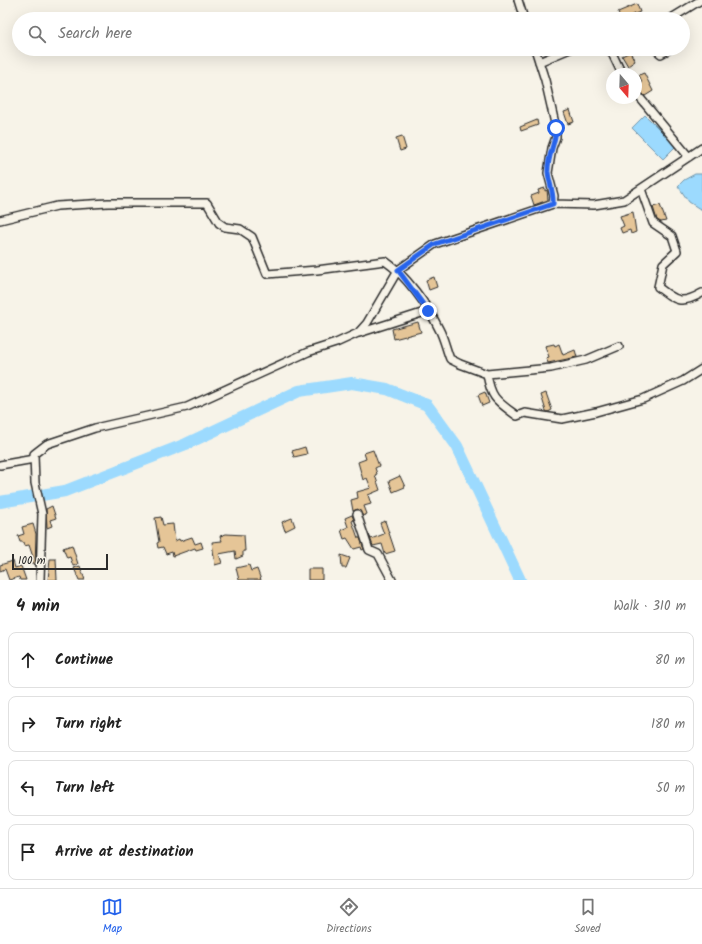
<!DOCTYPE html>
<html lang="en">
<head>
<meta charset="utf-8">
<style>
  :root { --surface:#fff; --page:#f6f6f6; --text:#222; --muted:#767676; --line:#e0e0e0; --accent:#2563eb }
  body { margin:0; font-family:Kalam,sans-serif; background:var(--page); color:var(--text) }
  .compass { position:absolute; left:606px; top:68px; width:36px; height:36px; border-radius:50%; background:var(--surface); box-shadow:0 4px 16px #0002; rotate:161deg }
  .scale { position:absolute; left:12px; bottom:10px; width:96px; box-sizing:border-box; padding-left:4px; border:2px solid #2b2b2b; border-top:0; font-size:11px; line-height:14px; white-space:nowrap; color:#2b2b2b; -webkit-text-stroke:3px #f7f3e8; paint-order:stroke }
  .stop { position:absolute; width:12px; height:12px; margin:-9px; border:3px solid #2563eb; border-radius:50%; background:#fff }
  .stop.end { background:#2563eb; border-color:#fff; box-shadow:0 1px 4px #0008 }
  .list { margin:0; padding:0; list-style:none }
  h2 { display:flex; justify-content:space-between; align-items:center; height:52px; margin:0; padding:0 16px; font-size:17px }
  h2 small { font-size:13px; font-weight:400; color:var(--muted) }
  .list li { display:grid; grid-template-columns:26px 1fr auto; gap:12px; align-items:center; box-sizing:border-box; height:56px; margin:0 8px 8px; padding:0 8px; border:1px solid var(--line); border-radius:8px }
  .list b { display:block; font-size:15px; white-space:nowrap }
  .list em { font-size:13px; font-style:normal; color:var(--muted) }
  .icon { flex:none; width:22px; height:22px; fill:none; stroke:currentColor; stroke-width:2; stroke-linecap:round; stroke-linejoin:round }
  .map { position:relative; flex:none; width:702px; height:580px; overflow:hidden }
  .search { position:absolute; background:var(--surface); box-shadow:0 4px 16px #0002; left:12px; right:12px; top:12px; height:44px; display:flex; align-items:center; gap:10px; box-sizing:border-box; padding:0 14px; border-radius:22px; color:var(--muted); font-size:15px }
  .sheet { height:308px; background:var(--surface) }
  nav { display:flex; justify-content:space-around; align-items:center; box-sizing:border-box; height:56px; border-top:1px solid var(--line); background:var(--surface); font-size:11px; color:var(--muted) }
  nav a { display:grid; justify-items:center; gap:2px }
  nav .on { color:var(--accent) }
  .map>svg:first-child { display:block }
  .water { fill:#9cdafe; stroke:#6f94aa }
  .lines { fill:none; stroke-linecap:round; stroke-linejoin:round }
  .river { stroke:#9cdafe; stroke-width:12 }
  .building { fill:#e5c597; stroke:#2b2b2b }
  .minor-casing { stroke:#2b2b2b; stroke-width:10 }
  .minor { stroke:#f7f3e8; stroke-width:7 }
  .route { stroke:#2563eb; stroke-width:5 }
</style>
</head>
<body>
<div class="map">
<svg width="702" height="580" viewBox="0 0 702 580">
  <rect width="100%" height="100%" fill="#f7f3e8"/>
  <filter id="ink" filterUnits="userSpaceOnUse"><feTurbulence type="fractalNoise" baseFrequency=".025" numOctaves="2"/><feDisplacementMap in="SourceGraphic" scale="8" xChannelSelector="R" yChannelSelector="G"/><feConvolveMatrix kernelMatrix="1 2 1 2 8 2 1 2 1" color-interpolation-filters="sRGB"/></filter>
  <g filter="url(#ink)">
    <path class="water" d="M645,115L676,146L663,159L632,128Z
      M695,174H702V209H700L689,202L678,186L684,180Z"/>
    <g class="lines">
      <path class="river" d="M0,502L65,491L186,444L299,391L352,383L387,389L427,405L457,446L520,580"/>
    </g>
    <path class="building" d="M637,4L640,12L621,19L618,12Z
      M630,52L635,61L628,66L622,56Z
      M644,73L653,91L645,96L636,88V84L642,82L639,75Z
      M570,110L574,122L568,124L564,112Z
      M537,120L538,125L521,131L520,127Z
      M402,136L406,149L400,151L396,138Z
      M545,188V191L547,190L548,200L534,205L531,196L539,193L538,190Z
      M660,205L666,221L661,222L657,220L653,207Z
      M633,212L636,232L631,234L630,230L622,233L620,228L624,226L620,216Z
      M434,277L437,287L429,290L426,280Z
      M418,322L421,332L394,339L392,329Z
      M554,344L555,346L559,344L563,355L575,350L577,357L548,363L546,358L549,357L545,346Z
      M485,392L489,403L482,406L478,395Z
      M546,393L552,410L548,412L546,411L541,395Z
      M305,447L307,454L294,457L292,451Z
      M373,450L379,466L375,468L377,474L375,475L380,490L368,495L371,504L364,506L367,514L363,516L358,509L353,511L351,500L358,498L357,492L371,488L367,478L363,480L358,462L366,459L364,453Z
      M400,476L405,487L393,492L389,481Z
      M52,506L56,518L50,520L52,526L47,528L46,509Z
      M352,515L354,520L352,521L358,538H360L364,549L362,550L361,547L354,549L347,538L344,539L341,530L348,527L345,518Z
      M161,517L163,525L173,524L175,541L179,539L180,541L192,537L195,544L201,542L203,548L196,550L195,548L173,556L172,552L166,554L163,547L158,548L157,543L159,542L155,518Z
      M292,518L295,526L285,531L282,522Z
      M385,521L395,551L385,554L382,544L373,546L369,535L371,539L384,534L380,523Z
      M33,524L36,534L35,567L34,563H32L33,557L29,545L24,546L23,542H20L18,536L24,534L22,527Z
      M226,534L244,535L245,551H243V556L236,559L235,551L219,554L222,563L215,565L212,542L222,541L220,536Z
      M72,545L78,564L73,566L70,557L67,558L63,548Z
      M341,555L350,558L346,568H342Z
      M50,559H56L57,580H48Z
      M13,561L15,568L21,566L26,580H20L19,577L9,580L5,569L0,571V565Z
      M249,565L251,571L257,569L261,580H239L236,568Z
      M80,566L85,580H79L74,568Z
      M308,569H322V580H308Z"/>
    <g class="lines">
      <g class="minor-casing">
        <path id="minor" d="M518,0L524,19
          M670,19L701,0
          M610,49L622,74
          M655,49L661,54L670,49
          M539,62L570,49
          M636,93L689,157
          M641,189L653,223L672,236L677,251L663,264L658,287C676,301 681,305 702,293
          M553,204L594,205L624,200L702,148
          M0,220L57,206L108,203H207L219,223L225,227L240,229L252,237L267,274L317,270L385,261C406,275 428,306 439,329C444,338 446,349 450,359L460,364L487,374C491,399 497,401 517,416L525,413L562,419L596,412L643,399L683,381L702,369
          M359,333L428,311
          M487,374L551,368L586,360L619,346
          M0,465L34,459
          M357,514L369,550L378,554L392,580
          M40,580L42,514L35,483L34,454L47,444L95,428L187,407L308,352L336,343L358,333L367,323L398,270L435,244L553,204L554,196L548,173L552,148L556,137V128L545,80L535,49"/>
      </g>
      <use href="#minor" class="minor"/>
    </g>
  </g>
  <g class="lines" filter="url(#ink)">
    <path class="route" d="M428,311L398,270L435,244L553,204C554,192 549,183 548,172C547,156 556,143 556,128"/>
  </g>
</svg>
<svg class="compass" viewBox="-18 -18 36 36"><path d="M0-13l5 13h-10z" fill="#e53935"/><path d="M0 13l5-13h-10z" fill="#767676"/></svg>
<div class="scale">100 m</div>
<div class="stop" style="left:556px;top:128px"></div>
<div class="stop end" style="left:428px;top:311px"></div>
<div class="search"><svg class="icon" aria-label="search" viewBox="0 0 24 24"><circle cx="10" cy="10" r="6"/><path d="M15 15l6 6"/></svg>Search here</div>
</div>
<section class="sheet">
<h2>4 min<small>Walk · 310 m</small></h2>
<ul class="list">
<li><svg class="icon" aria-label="ahead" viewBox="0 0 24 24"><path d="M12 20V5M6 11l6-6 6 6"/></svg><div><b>Continue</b></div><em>80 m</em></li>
<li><svg class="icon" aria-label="right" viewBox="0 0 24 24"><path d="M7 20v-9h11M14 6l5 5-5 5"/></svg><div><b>Turn right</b></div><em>180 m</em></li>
<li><svg class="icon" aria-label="left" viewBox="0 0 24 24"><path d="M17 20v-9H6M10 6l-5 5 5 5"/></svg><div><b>Turn left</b></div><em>50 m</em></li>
<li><svg class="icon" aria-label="arrive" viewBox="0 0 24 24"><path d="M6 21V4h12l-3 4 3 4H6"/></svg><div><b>Arrive at destination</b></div></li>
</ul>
</section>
<nav>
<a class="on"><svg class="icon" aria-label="map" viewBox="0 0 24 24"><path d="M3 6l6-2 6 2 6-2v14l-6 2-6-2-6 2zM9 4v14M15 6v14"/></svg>Map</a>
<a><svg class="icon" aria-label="directions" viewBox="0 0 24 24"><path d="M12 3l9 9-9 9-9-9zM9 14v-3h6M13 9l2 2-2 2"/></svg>Directions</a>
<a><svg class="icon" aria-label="saved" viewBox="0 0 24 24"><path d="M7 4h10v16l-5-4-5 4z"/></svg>Saved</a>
</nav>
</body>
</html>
